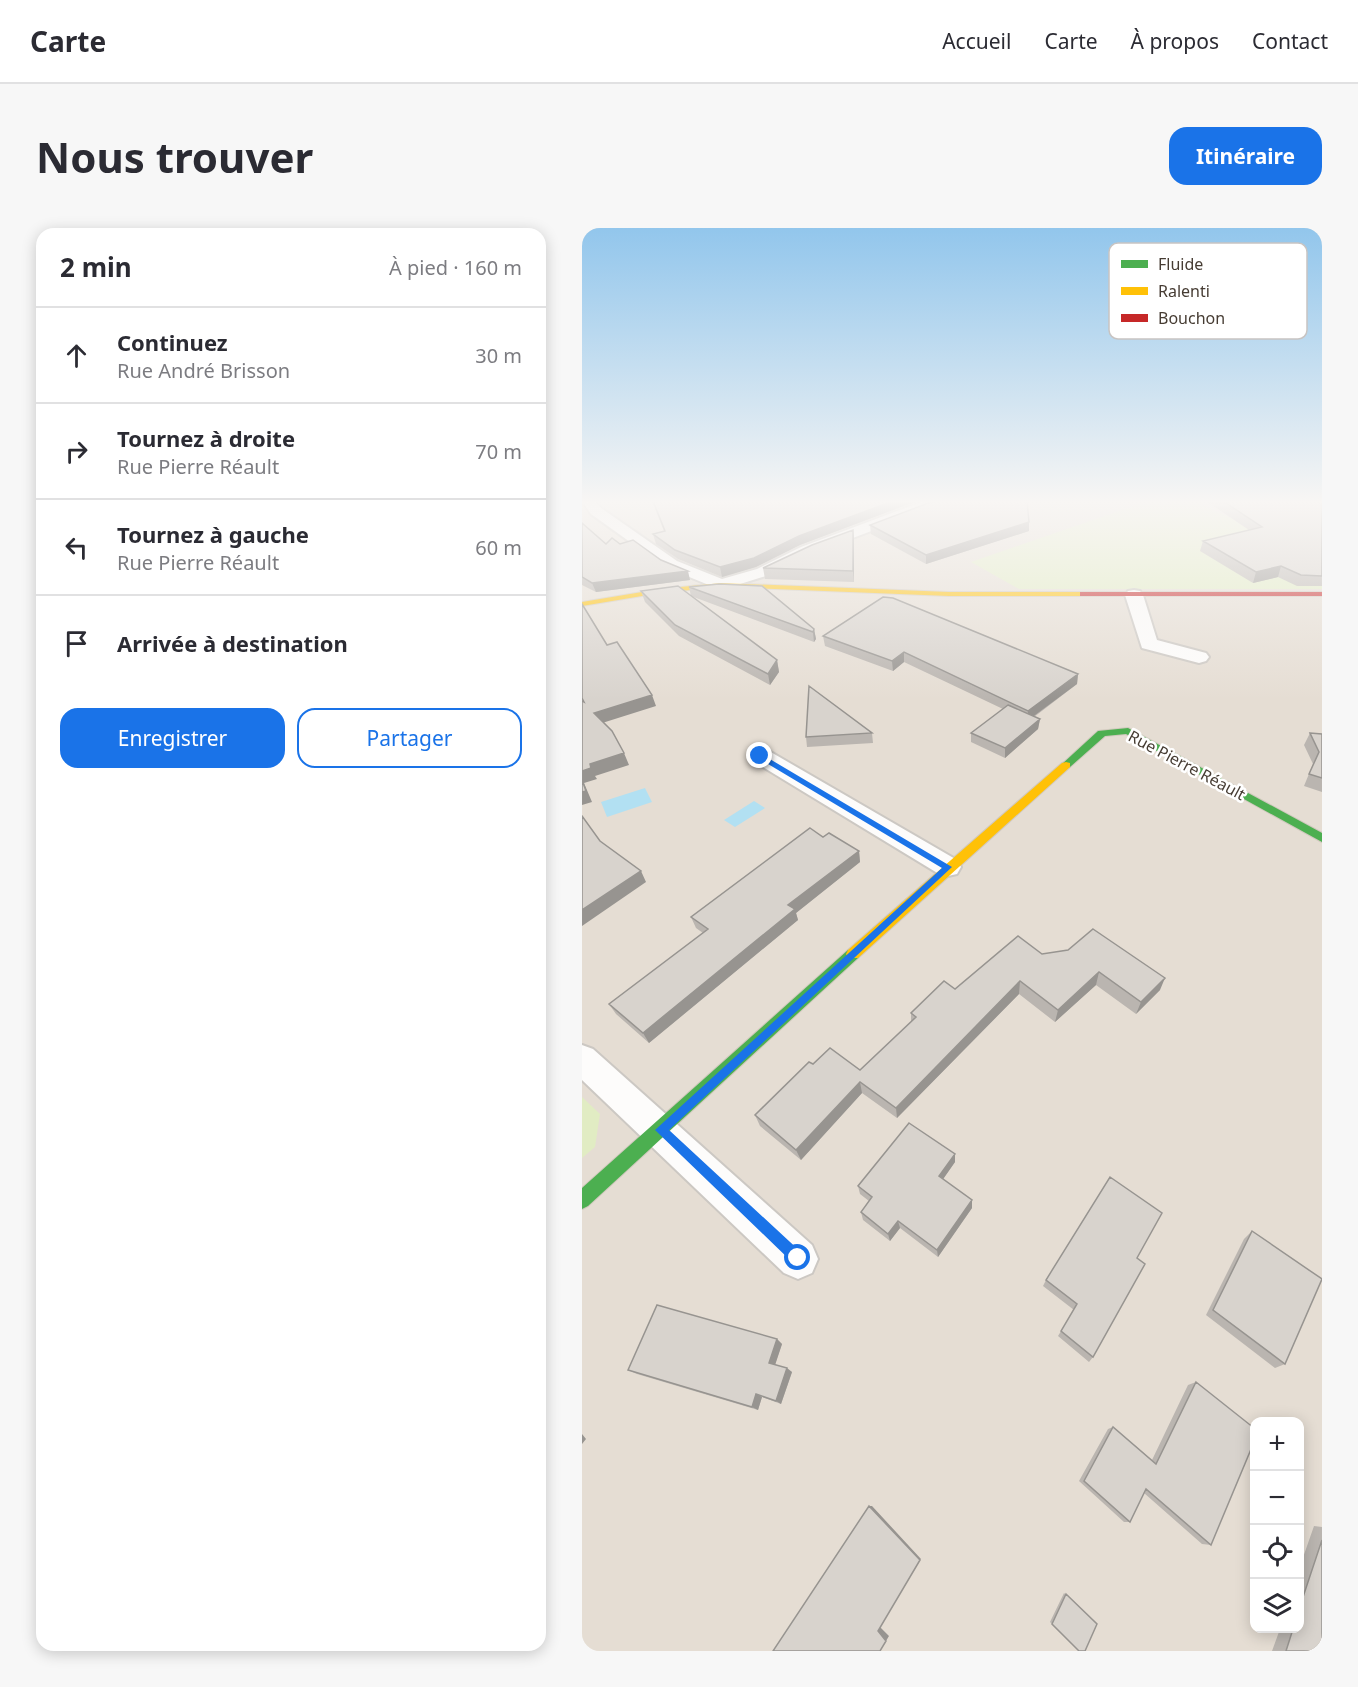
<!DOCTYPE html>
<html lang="fr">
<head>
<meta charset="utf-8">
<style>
  :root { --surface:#fff; --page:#f7f7f7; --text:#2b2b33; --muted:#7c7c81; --line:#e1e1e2; --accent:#1a73e8 }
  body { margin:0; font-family:"Noto Sans",sans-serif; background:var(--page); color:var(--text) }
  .controls { position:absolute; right:18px; bottom:18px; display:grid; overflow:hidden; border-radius:12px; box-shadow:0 3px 15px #0003 }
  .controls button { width:54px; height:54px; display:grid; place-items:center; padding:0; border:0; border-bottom:2px solid var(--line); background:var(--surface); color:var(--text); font:30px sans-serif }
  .stop { position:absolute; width:18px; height:18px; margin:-14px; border:4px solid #1a73e8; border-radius:50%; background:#fff }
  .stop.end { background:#1a73e8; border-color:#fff; box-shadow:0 2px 6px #0008 }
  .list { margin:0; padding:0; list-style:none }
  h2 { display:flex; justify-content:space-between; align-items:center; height:78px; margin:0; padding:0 24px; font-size:26px }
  h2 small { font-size:20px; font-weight:400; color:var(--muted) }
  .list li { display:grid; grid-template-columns:39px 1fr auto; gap:18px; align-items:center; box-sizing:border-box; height:96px; padding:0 24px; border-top:2px solid var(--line) }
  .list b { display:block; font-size:22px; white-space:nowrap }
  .list p { margin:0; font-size:20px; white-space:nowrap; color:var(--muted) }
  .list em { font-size:20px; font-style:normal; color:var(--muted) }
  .actions { display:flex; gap:12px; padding:18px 24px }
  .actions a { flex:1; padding:14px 0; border:2px solid var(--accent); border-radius:18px; text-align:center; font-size:21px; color:var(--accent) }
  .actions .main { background:var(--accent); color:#fff }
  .icon { flex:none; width:33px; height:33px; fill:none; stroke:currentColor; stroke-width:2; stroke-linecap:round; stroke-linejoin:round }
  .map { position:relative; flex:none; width:740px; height:1423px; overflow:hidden; border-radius:18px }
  header { display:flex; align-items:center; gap:36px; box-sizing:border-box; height:84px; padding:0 30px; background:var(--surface); border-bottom:2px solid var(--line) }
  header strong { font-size:28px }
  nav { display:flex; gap:33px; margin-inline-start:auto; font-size:21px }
  .intro { display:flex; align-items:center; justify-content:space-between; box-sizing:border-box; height:144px; padding:0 36px }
  h1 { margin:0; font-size:42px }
  .button { padding:15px 27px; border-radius:18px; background:var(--accent); color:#fff; font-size:21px; font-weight:700 }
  main { display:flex; gap:36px; padding:0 36px }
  aside { flex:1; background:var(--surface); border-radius:18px; box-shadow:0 3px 15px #0003 }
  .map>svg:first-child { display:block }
  .residential { fill:#e5ddd3; fill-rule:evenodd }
  .green { fill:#e1ecc3 }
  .water { fill:#b2e0f2 }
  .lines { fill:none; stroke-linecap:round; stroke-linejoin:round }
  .street-casing { stroke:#ccc8c3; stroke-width:4 }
  .fast-casing { stroke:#d1c9be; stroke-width:2 }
  .slow-casing { stroke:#d1c9be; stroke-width:2 }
  .jam-casing { stroke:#d1c9be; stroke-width:2 }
  .street { fill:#fdfcfb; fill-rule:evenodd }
  .fast { fill:#4caf50; fill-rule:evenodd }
  .slow { fill:#ffc107; fill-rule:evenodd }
  .jam { fill:#c62828; fill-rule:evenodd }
  .wall { fill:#bab5b0 }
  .shaded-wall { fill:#979490 }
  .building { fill:#d8d3cd; stroke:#979490; stroke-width:1.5 }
  .route { fill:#1a73e8 }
  .labels { text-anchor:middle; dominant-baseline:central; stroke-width:5; stroke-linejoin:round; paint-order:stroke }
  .street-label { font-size:16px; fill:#463c33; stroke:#fff }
  .key { fill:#fff; stroke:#c8c4c2; stroke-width:1.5 }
  .key-label { font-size:16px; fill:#463c33 }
</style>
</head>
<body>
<header>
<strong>Carte</strong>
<nav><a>Accueil</a><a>Carte</a><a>À propos</a><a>Contact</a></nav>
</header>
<div class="intro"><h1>Nous trouver</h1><a class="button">Itinéraire</a></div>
<main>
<aside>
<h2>2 min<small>À pied · 160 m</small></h2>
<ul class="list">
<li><svg class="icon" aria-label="ahead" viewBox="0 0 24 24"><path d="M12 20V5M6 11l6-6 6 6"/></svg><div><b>Continuez</b><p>Rue André Brisson</p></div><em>30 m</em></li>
<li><svg class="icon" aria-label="right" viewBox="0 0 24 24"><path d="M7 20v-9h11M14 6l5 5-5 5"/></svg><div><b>Tournez à droite</b><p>Rue Pierre Réault</p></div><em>70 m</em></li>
<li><svg class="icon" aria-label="left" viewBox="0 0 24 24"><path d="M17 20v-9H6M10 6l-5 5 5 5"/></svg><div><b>Tournez à gauche</b><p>Rue Pierre Réault</p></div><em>60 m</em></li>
<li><svg class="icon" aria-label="arrive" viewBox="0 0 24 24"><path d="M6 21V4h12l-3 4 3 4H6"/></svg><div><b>Arrivée à destination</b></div></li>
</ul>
<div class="actions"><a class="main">Enregistrer</a><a>Partager</a></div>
</aside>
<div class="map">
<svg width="740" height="1423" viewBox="0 0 740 1423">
  <rect width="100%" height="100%" fill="#f0ece6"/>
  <path class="residential" d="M0,273H740V1423H0ZM672,1194H718V1400H672Z"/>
  <path class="green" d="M566,273H611L740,331V361H437L389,334Z
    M0,869L18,886L13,919L0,930Z"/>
  <path class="water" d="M63,560L70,574L25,589L19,574Z
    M172,573L183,580L153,599L142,592Z"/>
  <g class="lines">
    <g class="street-casing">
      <path id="street" d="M0,273H13L19,280L95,333L140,351L175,341L219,319L342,273H363L361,276L231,325L187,347L139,362L83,339L9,286Z
        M552,362L558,363L561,367L575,412L624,425L627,429L624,433L617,435L560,420L543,367L546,363Z
        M179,521L187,523L375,632L379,639L375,646L366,648L357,646L171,533L168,528L171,523Z
        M0,817L11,821L230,1017L236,1031L230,1045L216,1051L202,1045L0,852Z"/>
    </g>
    <g class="fast-casing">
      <path id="fast" d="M546,500L740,605V614L544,506L523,508L488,539L484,540L479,537L516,503Z
        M271,721L276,722L278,726L276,730L6,978L0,981V960L266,722Z"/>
    </g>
    <g class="slow-casing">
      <path id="slow" d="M139,355L367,364H501L505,366L501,368H367L139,359L78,365L0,378V374L78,361Z
        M484,534L488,535V539L276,730H266L264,726L266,722L480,535Z"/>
    </g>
    <g class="jam-casing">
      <path id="jam" d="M498,364H740V368H498Z"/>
    </g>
    <use href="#street" class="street"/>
    <use href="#fast" class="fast"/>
    <use href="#slow" class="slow"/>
    <use href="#jam" class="jam"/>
  </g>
  <path class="wall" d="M70,273H335L218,317L174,339L140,349L96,331L74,316L71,306L82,303Z
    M624,273H740V358H715L696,349L671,355L618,323L621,313L667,302Z
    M0,295L24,316H38L108,352L14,364L0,357Z
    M288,297L447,303L344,336L289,306Z
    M271,302L272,312V354L183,351L181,340Z
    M107,359L232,401L234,411L232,414L109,368Z
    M59,363L195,432L197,444L188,457L97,408L63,374Z
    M241,408L496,446L495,456L452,489L458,491L456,501L423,530L389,514V505L421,481L322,434L311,443L243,418Z
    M290,505L291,515L225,519L224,509Z
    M728,505L740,506V564L722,558L731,536L722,517Z
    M241,609L277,623L278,634L214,685L216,692L67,815L34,786L27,776L121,705L114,700L109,689Z
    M460,726L578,762L554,786L514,757L473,794L437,766L315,890L280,865L219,932L178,898L173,887L231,836L278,842L329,794V785L373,761Z
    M373,926V934L361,951L390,980L356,1029L318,1000L308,1013L281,992L279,984L287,973L278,966L276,958Z
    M670,1003L703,1136L693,1140L624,1087L662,1011Z
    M555,1030L511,1129L507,1134L476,1108L492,1082L461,1058L464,1052Z
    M195,1111L200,1116L193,1137L210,1144L199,1176L180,1169L176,1182L55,1146L46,1142Z
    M614,1154L629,1317L620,1316L562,1265L548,1294H542L497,1253L526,1201L531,1199L570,1232L606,1157Z
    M732,1298L740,1299V1423H690L698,1401H717V1341Z
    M482,1365L515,1396L497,1423L468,1394Z"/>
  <path class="shaded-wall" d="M311,273H335L218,317L174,339L140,349L138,339L217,308Z
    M447,294V303L344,336V327Z
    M271,302L272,312V354L271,343Z
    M699,338L696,349L671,355L674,344Z
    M106,343L108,352L14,364L10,355Z
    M232,401L234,411L232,414L231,404Z
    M322,424V434L311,443L310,433Z
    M195,432L197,444L188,457L186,446Z
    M496,446L495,456L445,493L446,483Z
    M70,467L74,478L17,496L12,485Z
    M458,491L456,501L423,530V520Z
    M42,525L47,537L13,548L15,551L2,555L10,574L0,577V543L8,536Z
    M277,623L278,634L214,685L216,692L67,815L61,805L206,677Z
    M59,643L64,654L0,698V682Z
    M517,744L514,757L473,794L476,782Z
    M583,750L578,762L554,786L559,774Z
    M438,753L437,766L315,890L314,880Z
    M278,854L280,865L219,932L214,922Z
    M373,926V934L357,957V948Z
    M390,972V980L356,1029L355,1022Z
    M316,993L318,1000L308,1013L306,1006Z
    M195,1111L200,1116L192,1140L187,1135Z
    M205,1140L210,1144L199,1176L194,1173Z
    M174,1166L180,1169L176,1182L170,1179Z
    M0,1206L4,1211L0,1216Z
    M287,1278H290L339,1331L338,1332Z
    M298,1399L307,1408L304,1413L296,1403Z"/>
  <path class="building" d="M71,273H311L217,308L172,330L138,339L93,322L71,306L83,303Z
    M352,273H445L447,294L344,327L288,297Z
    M641,273H740V348L719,347L699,338L674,344L621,313L680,299Z
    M0,295L24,316L30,310L38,316L51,312L79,332L106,343L10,355L0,349Z
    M271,302V343L181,340L230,317Z
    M137,356L180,358L232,401L231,404L107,359Z
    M96,358L195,432L186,446L93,397L59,363Z
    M301,369L311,370L496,446L446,483L322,424L310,433L241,408Z
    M0,376L25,417L35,414L70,467L12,485L30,503L42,525L8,536L9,540L0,543V473L2,474L0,470Z
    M227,458L290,505L224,509Z
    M426,477L458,491L423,520L389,505Z
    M728,505L740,506V550L727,546L737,524Z
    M0,552L4,563L0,564Z
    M0,588L18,613L59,643L0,682Z
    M228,600L241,609L247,605L277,623L206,677L213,681L61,805L27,776L126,701L109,689Z
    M511,701L583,750L559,774L517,744L476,782L438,753L314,880L278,854L214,922L173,887L227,834L231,836L248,820L278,842L334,789L329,785L362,753L373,761L436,708L460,726L486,722Z
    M327,895L373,926L357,948L390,972L355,1022L316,993L306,1006L279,984L290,969L276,958Z
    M528,949L580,985L555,1030L563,1036L511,1129L479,1103L495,1076L464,1052Z
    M670,1003L740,1051L703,1136L631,1082Z
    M75,1077L195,1111L187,1135L205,1140L194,1173L174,1166L170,1179L46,1142Z
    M614,1154L672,1200V1214L629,1317L564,1261L548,1294L502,1253L531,1199L574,1236Z
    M287,1278L338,1332L296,1403L304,1413L298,1423H191Z
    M740,1312V1423H704L711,1401H717V1381Z
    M484,1366L515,1396L503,1423H497L470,1396Z"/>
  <linearGradient id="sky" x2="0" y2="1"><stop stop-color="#92c6ec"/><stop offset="0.58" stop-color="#f8f6f4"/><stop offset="1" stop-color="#f8f6f4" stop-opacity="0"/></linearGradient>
  <rect width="740" height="472" fill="url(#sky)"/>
  <path class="route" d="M176,527H181L370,639L87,902L221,1026L223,1030L221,1035L216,1037L211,1035L73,902L360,640L176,530Z"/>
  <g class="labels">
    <g class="street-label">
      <text transform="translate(605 537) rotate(28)">Rue Pierre Réault</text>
    </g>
  </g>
  <rect x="527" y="15" width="198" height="96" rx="9" class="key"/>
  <rect x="539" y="32" width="27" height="8" fill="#4caf50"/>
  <rect x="539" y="59" width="27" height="8" fill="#ffc107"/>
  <rect x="539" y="86" width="27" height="8" fill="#c62828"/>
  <g class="key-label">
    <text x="576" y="42">Fluide</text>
    <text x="576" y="69">Ralenti</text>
    <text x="576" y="96">Bouchon</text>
  </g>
</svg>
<div class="controls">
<button>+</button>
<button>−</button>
<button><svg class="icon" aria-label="locate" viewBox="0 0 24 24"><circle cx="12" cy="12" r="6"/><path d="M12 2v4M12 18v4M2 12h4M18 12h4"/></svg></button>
<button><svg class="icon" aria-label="layers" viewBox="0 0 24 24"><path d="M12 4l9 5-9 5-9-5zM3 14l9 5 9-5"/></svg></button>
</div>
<div class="stop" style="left:216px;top:1030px"></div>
<div class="stop end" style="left:178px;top:528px"></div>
</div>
</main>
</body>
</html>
